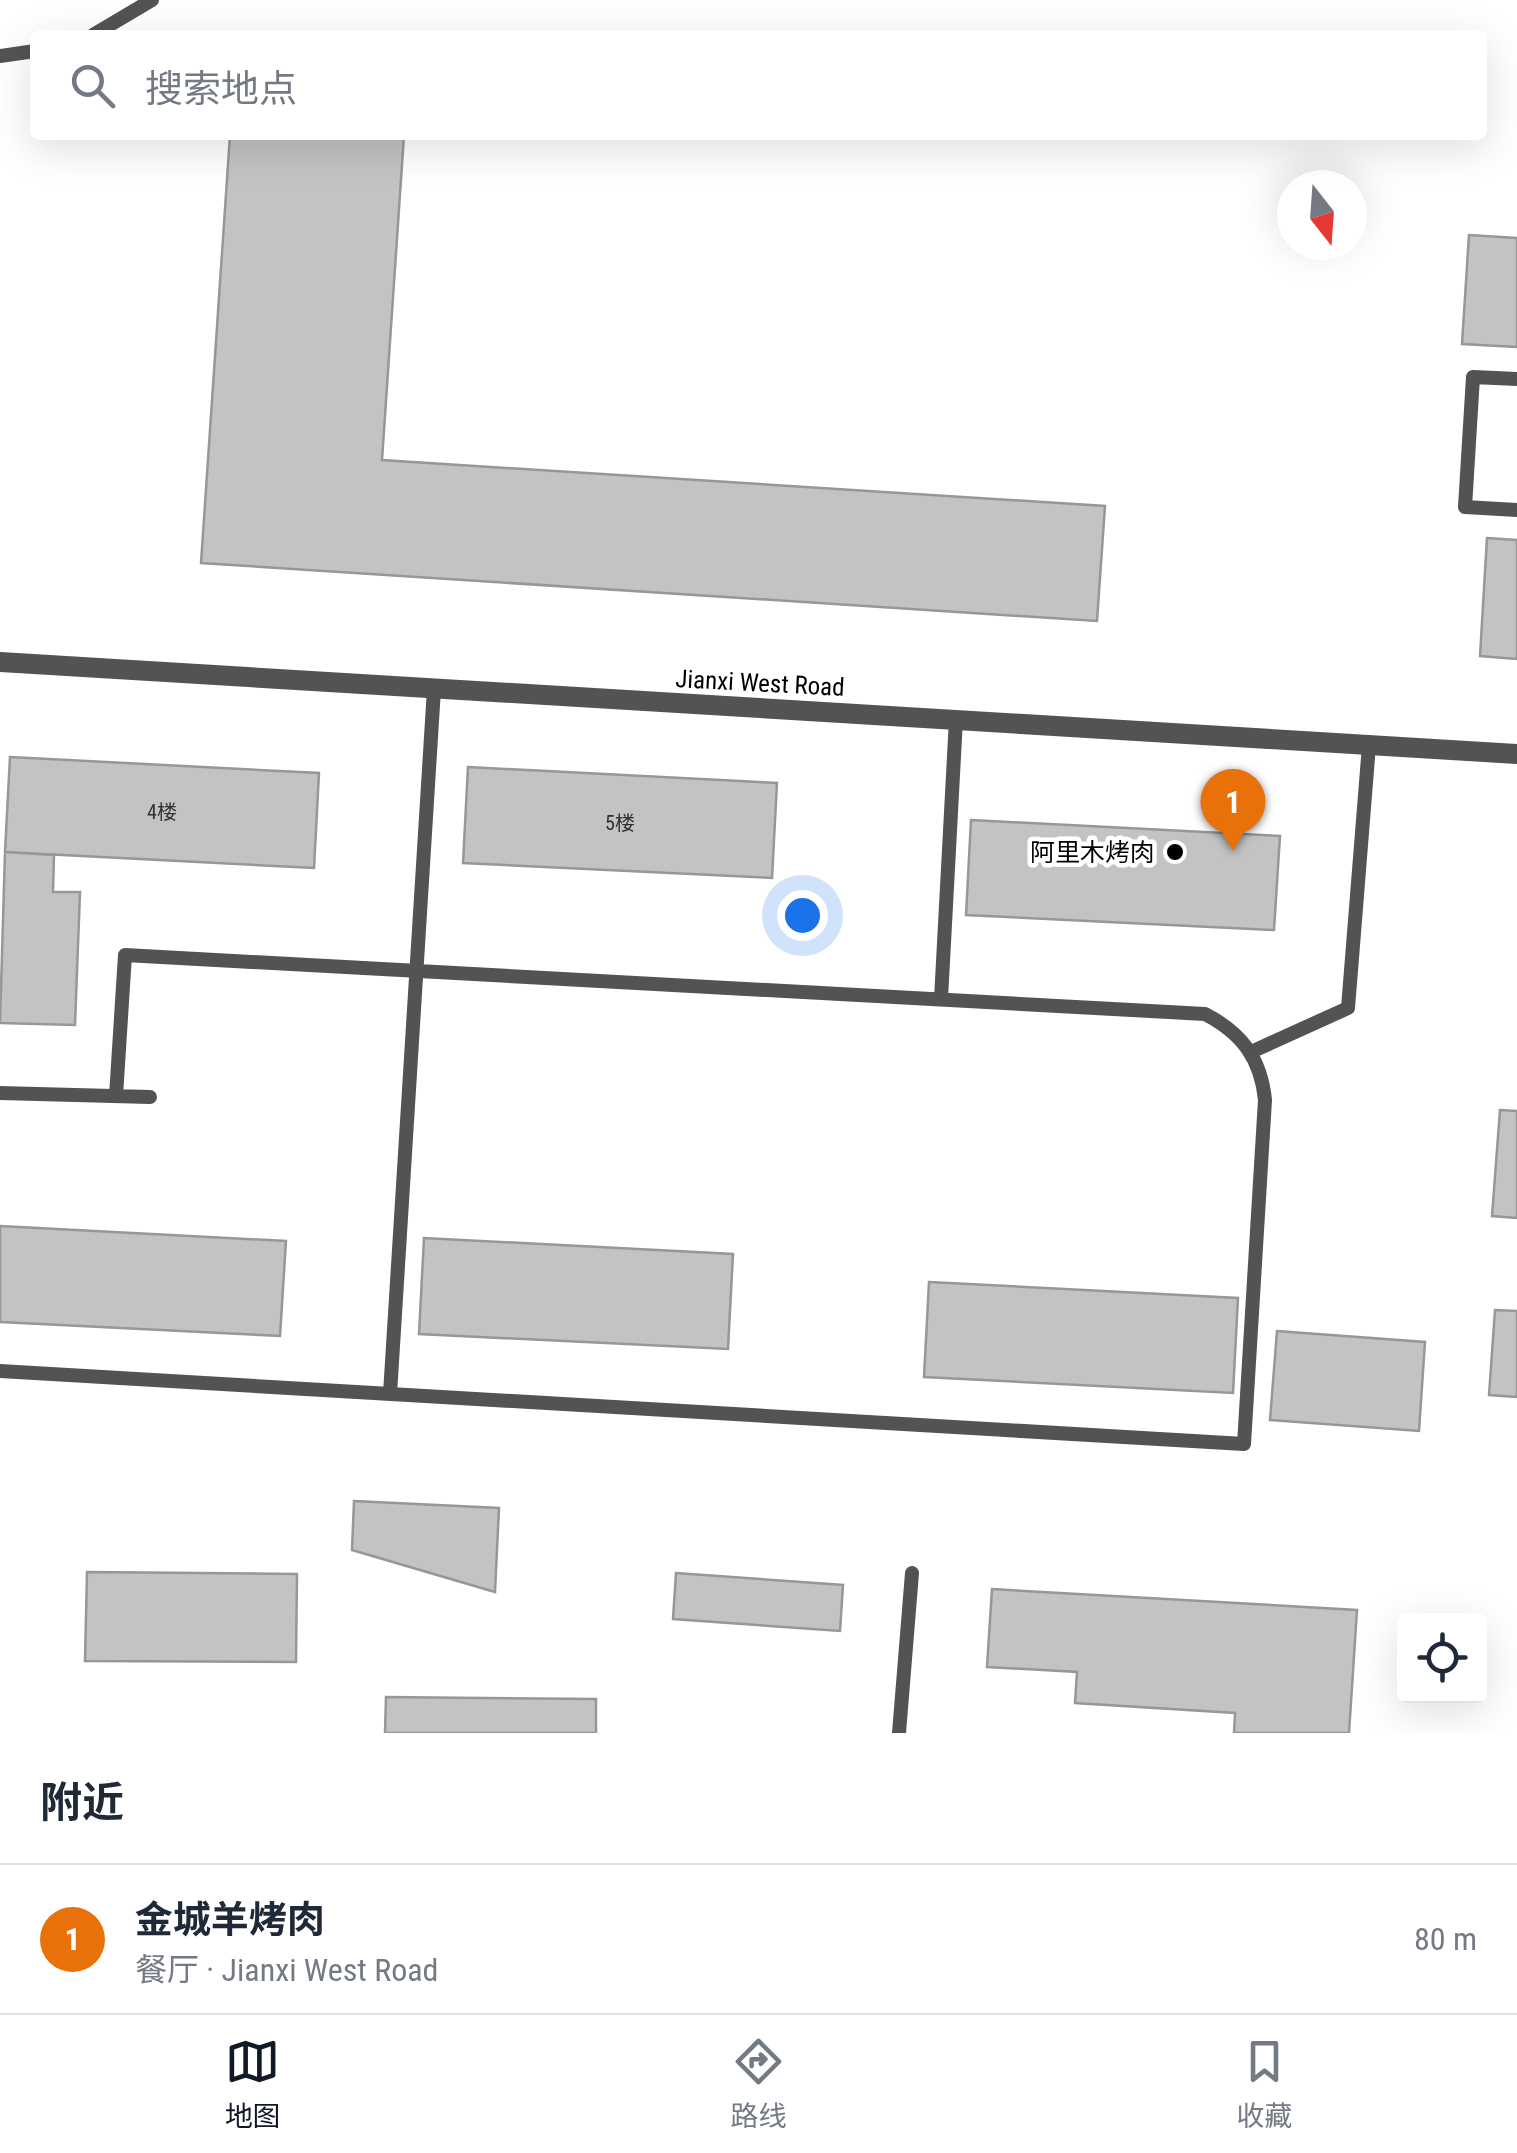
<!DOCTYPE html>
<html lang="zh">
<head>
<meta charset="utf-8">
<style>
  :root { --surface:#fff; --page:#f2f2f3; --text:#1f2937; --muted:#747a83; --line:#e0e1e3; --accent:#111827 }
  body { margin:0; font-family:"Roboto Condensed","Noto Sans SC",sans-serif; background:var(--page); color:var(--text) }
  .controls { position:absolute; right:30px; bottom:30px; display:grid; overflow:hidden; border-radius:10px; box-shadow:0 10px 40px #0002 }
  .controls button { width:90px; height:90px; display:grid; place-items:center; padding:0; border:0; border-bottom:2px solid var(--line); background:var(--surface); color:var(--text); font:50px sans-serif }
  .compass { position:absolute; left:1277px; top:170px; width:90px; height:90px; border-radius:50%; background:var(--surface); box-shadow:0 10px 40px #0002; rotate:163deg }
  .you { position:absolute; left:802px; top:915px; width:35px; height:35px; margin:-25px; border:8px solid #fff; border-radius:50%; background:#1a73e8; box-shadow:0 0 0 15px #1a73e833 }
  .badge { display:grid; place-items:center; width:65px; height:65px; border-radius:50%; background:var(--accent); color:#fff; font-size:32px; font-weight:700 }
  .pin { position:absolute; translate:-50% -82px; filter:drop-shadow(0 2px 5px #0008) }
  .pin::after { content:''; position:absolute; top:52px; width:35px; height:30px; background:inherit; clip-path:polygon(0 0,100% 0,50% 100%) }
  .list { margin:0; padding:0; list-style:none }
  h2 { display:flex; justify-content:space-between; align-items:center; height:130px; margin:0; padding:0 40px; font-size:42px }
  h2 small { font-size:32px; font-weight:400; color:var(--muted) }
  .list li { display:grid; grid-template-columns:65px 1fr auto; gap:30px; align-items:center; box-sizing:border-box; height:150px; padding:0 40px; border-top:2px solid var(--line) }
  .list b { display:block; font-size:38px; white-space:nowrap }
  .list p { margin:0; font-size:32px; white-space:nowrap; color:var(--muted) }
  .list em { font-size:32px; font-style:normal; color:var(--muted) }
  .icon { flex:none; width:55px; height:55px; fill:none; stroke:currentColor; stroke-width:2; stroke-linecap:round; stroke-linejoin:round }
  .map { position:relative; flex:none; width:1517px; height:1733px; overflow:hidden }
  .search { position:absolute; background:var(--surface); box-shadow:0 10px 40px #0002; left:30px; right:30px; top:30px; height:110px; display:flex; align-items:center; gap:25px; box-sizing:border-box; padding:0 35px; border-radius:10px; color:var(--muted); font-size:38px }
  .sheet { height:280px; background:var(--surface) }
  nav { display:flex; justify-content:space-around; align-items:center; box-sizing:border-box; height:140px; border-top:2px solid var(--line); background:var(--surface); font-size:28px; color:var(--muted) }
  nav a { display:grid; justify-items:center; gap:5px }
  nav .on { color:var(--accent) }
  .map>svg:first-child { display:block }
  .building { fill:#c3c3c3; stroke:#979797; stroke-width:2.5 }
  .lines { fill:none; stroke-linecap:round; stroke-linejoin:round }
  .service { stroke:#535353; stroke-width:14 }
  .tertiary { stroke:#535353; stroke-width:20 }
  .poi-dot { fill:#000; stroke:#fff; stroke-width:4 }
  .labels { text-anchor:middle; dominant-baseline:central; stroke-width:9; stroke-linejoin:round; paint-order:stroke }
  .number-label { font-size:20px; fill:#313131 }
  .street-label { font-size:25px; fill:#000; stroke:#fff }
  .poi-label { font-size:25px; fill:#000; stroke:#fff; text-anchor:end }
</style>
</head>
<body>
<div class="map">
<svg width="1517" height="1733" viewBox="0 0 1517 1733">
  <rect width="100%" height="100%" fill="#fff"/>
  <path class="building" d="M230,135H404L382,460L1105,506L1097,621L201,563Z
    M1469,235L1517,238V347L1462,344Z
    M1487,538L1517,540V659L1480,656Z
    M10,757L319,773L314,868L5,852Z
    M468,767L777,783L772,878L463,863Z
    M971,820L1280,836L1274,930L966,915Z
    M5,852L54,855L53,892H80L75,1025L0,1023Z
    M1500,1110L1517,1111V1218L1492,1216Z
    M0,1226L286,1241L280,1336L0,1322Z
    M424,1238L733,1254L728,1349L419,1334Z
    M929,1282L1238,1298L1233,1393L924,1377Z
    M1495,1310L1517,1311V1397L1489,1395Z
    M1277,1331L1425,1342L1419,1431L1270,1420Z
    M354,1501L499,1508L495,1592L352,1550Z
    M87,1572L297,1574L296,1662L85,1661Z
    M676,1573L843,1585L840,1631L673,1619Z
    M992,1589L1357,1610L1349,1733H1234L1235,1713L1075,1703L1077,1672L987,1667Z
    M386,1697L596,1699V1733H385Z"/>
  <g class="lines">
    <path class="service" d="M93,35L152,0
      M0,56L35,51
      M1517,379L1473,377L1465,507L1517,510
      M941,999L956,719
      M1251,1052L1348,1008L1369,745
      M0,1093L150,1097
      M0,1371L1244,1444L1265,1100C1261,1059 1242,1033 1205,1014L125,955L116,1096
      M390,1394L434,689
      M899,1733L912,1573"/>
    <path class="tertiary" d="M0,662L1517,754"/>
  </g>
  <circle class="poi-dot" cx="1175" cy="852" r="10"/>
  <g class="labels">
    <g class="number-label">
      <text x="162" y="812">4楼</text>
      <text x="620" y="823">5楼</text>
    </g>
    <g class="street-label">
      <text transform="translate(760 683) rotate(3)">Jianxi West Road</text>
    </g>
    <g class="poi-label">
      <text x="1155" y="852">阿里木烤肉</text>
    </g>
  </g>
</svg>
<div class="controls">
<button><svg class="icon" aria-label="locate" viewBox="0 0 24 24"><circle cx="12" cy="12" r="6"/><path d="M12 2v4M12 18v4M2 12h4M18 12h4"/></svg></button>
</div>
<svg class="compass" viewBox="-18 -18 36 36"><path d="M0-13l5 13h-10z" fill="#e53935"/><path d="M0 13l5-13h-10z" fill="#747a83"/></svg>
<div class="you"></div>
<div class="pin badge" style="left:1233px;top:851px;background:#e8710a">1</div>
<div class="search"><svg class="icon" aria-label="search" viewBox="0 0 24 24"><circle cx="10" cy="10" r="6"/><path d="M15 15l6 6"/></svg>搜索地点</div>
</div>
<section class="sheet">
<h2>附近<small></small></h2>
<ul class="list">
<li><span class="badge" style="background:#e8710a">1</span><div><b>金城羊烤肉</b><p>餐厅 · Jianxi West Road</p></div><em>80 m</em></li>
</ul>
</section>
<nav>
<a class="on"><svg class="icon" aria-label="map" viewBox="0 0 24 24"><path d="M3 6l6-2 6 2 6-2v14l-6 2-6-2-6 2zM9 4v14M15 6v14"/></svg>地图</a>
<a><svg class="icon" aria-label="directions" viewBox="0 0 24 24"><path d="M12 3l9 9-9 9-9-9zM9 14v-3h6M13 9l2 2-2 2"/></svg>路线</a>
<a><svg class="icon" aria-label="saved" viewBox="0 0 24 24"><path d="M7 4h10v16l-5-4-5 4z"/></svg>收藏</a>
</nav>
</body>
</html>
